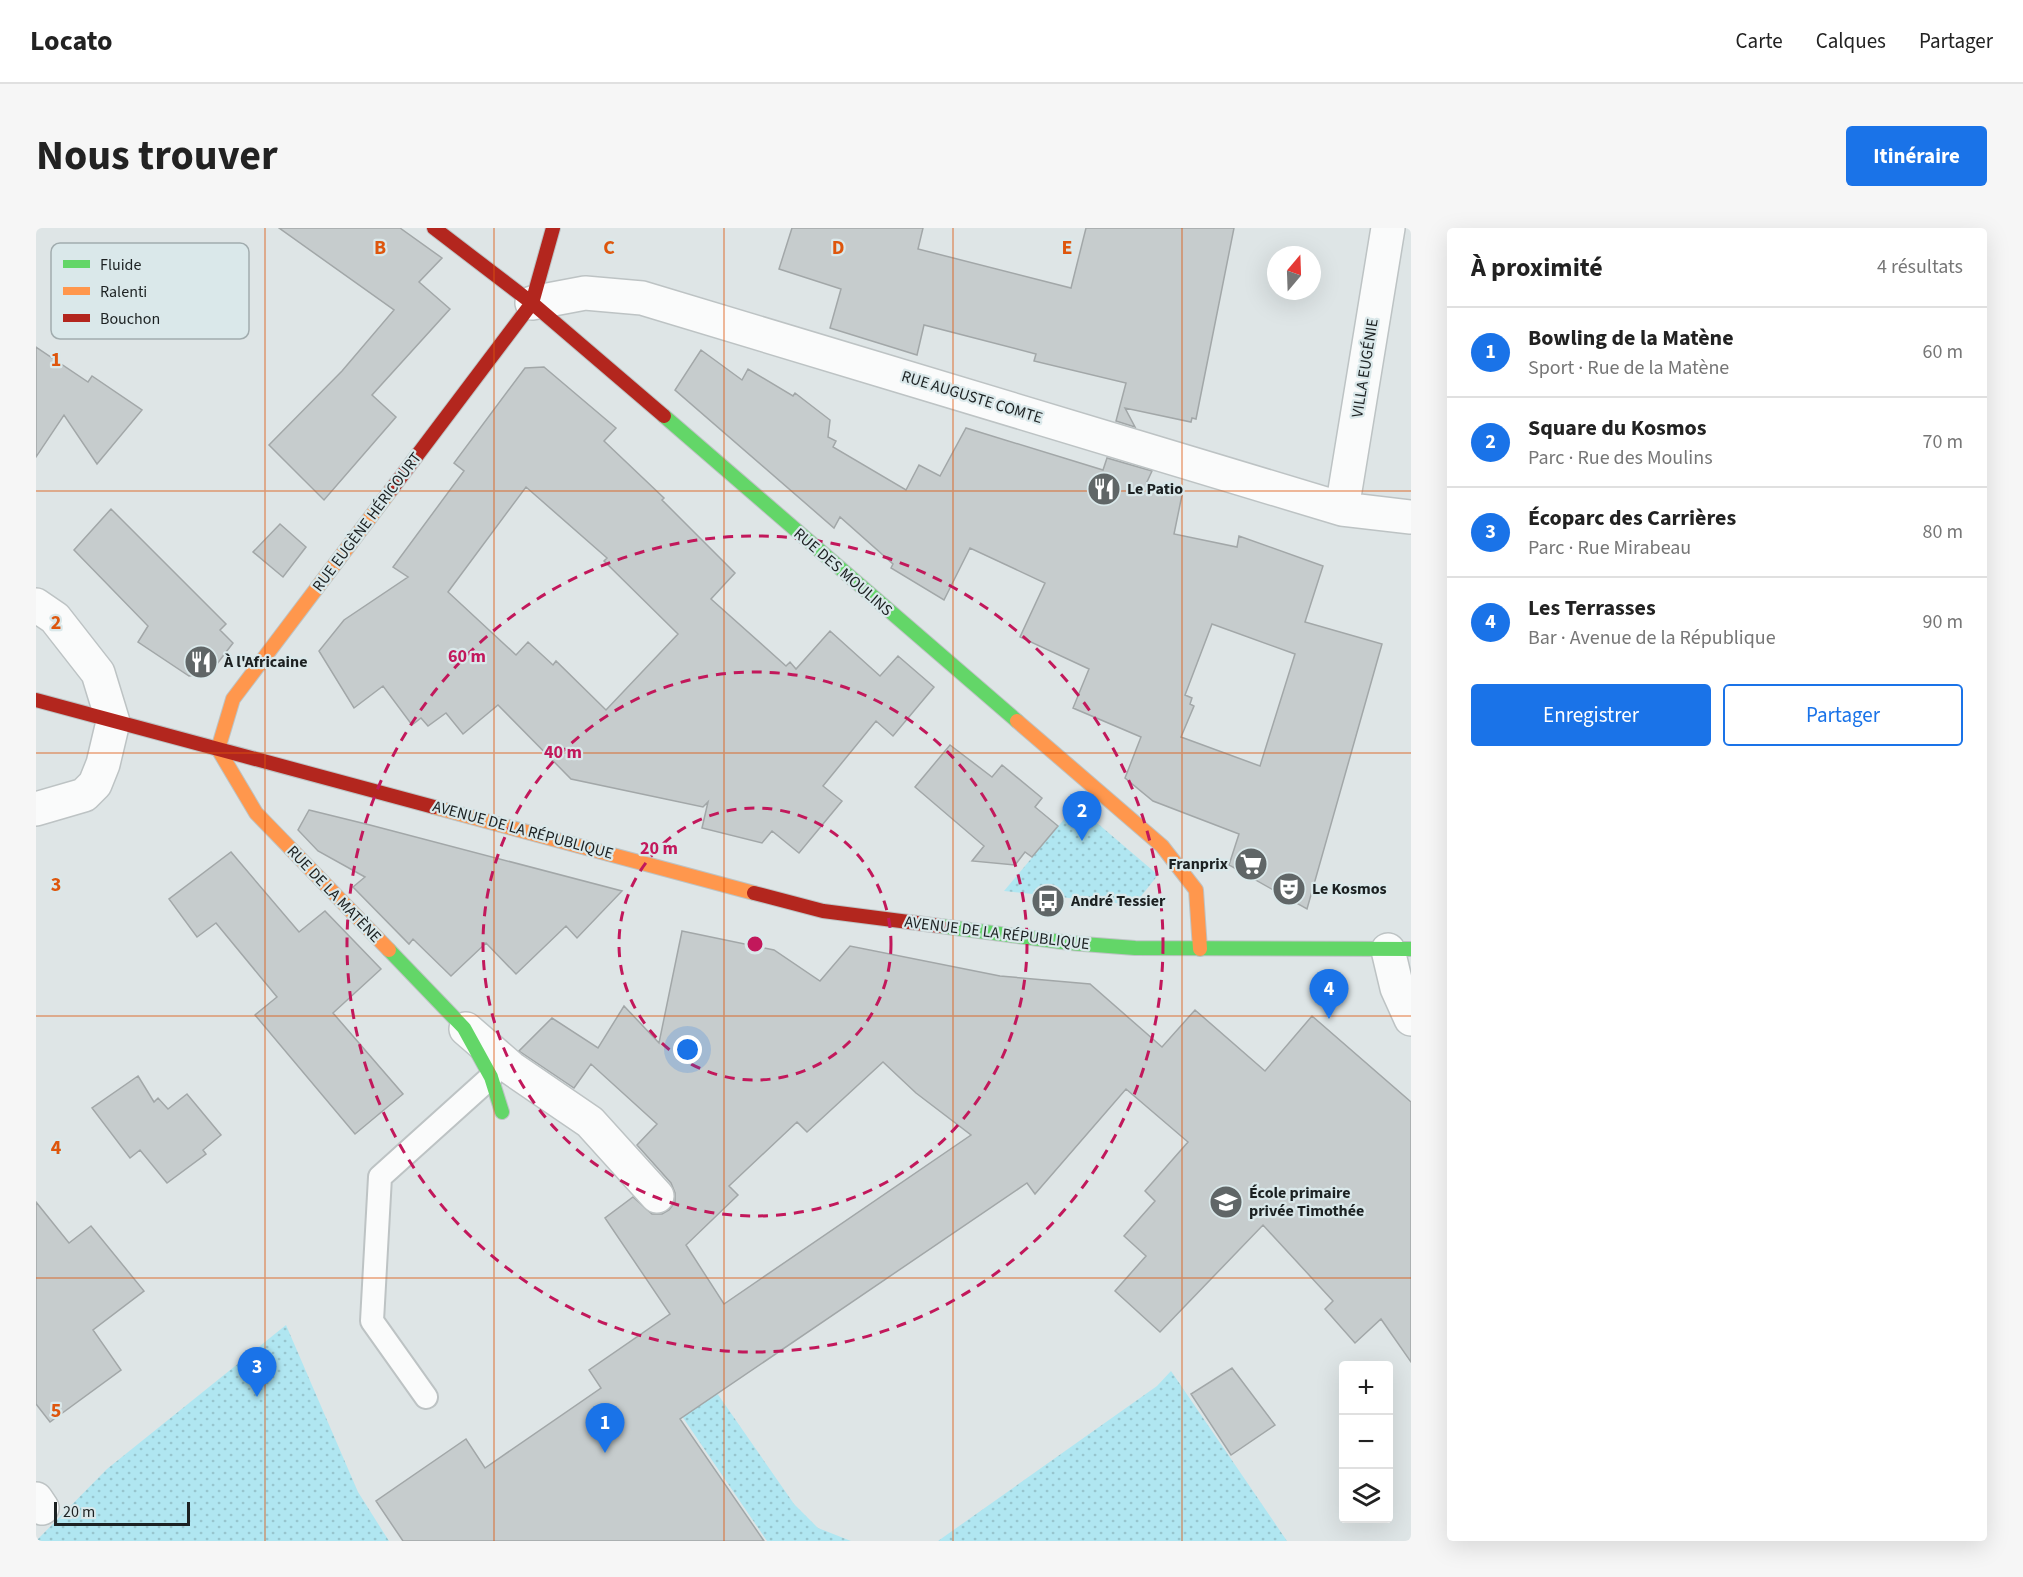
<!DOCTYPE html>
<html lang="fr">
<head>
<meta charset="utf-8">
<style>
  :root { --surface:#fff; --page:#f6f6f6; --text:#222; --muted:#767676; --line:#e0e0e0; --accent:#1a73e8 }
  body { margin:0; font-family:"Source Sans 3",sans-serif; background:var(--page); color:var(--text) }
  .controls { position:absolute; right:18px; bottom:18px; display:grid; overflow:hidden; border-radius:6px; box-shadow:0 6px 24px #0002 }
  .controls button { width:54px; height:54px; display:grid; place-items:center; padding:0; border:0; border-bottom:2px solid var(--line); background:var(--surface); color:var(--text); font:30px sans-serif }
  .compass { position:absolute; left:1231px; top:18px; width:54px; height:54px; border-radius:50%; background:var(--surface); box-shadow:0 6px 24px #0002; rotate:19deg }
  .scale { position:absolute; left:18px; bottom:15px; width:136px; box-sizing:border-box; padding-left:6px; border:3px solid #1c2122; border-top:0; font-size:16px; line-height:21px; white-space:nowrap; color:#1c2122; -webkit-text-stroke:4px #dae8ea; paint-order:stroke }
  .you { position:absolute; left:652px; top:822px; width:21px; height:21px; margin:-15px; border:4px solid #fff; border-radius:50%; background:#1a73e8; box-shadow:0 0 0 9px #1a73e833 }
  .badge { display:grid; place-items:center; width:39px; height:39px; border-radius:50%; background:var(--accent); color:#fff; font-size:20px; font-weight:700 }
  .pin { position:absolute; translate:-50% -50px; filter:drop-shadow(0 2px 3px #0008) }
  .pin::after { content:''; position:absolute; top:32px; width:21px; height:18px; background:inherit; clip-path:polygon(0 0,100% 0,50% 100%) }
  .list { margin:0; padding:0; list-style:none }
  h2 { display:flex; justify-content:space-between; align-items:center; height:78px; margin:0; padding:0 24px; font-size:26px }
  h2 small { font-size:20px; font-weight:400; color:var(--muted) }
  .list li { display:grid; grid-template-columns:39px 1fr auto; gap:18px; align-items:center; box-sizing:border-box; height:90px; padding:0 24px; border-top:2px solid var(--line) }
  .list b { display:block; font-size:22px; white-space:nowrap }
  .list p { margin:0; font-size:20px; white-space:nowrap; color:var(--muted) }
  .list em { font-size:20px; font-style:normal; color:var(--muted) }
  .actions { display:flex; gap:12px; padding:18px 24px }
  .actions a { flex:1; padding:14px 0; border:2px solid var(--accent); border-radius:6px; text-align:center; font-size:21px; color:var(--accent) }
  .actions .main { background:var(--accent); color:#fff }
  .icon { flex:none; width:33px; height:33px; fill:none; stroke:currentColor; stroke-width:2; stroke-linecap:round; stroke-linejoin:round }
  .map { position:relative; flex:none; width:1375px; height:1313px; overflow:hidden; border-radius:6px }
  header { display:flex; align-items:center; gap:36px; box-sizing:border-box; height:84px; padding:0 30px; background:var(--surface); border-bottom:2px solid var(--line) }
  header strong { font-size:28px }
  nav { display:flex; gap:33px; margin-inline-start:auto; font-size:21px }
  .intro { display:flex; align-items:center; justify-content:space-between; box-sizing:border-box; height:144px; padding:0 36px }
  h1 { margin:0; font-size:42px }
  .button { padding:15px 27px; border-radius:6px; background:var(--accent); color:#fff; font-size:21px; font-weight:700 }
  main { display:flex; gap:36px; padding:0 36px }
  aside { flex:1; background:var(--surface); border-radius:6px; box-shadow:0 6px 24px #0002 }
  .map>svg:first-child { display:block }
  .park { fill:url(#park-dots) }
  .building { fill:#c6cccd; stroke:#a2a7a8; stroke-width:1.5; fill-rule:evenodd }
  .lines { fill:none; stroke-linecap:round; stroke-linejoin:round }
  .lane-casing { stroke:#bdc3c4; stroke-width:26 }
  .street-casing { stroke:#bdc3c4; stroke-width:36 }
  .fast-casing { stroke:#bdc3c4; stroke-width:16 }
  .slow-casing { stroke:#bdc3c4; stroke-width:16 }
  .jam-casing { stroke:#bdc3c4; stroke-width:16 }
  .lane { stroke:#fafbfb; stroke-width:22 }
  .street { stroke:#fafbfb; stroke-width:33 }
  .fast { stroke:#63d668; stroke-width:14 }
  .slow { stroke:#ff974d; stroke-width:14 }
  .jam { stroke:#b3261e; stroke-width:14 }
  .grid { fill:none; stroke:#de560d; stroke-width:1.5; stroke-opacity:0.55 }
  .ring { fill:none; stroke:#c2185b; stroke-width:3; stroke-dasharray:10 8 }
  .labels { text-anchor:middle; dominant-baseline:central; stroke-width:4.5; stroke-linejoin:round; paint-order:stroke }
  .street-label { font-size:16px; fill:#1c2122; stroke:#dae8ea }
  .poi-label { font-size:16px; font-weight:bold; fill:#1c2122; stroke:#dae8ea; text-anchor:start }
  .key { fill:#dae8ea; stroke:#a1acae; stroke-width:1.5 }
  .key-label { font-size:16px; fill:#1c2122 }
  .grid-label { font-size:20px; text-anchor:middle; font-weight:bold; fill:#de560d; stroke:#dae8ea; stroke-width:4.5; stroke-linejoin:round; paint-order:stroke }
  .centre { fill:#c2185b; stroke:#dae8ea; stroke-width:3 }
  .ring-label { font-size:18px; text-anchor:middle; font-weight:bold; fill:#c2185b; stroke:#dae8ea; stroke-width:4.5; stroke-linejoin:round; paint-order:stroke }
</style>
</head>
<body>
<header>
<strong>Locato</strong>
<nav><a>Carte</a><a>Calques</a><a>Partager</a></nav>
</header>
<div class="intro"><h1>Nous trouver</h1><a class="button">Itinéraire</a></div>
<main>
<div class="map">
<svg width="1375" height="1313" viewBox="0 0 1375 1313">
  <defs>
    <pattern id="park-dots" width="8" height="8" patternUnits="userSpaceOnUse" patternTransform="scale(1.5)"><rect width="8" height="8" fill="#b0e6f1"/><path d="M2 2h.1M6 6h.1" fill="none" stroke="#97c5ce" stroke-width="1.8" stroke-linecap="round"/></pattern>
  </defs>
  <rect width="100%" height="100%" fill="#dee5e6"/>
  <path class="park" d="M1040,577L1122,647L1098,677L968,663Z
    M250,1097L322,1264L353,1313H0L71,1241Z
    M642,1109L758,1276L782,1300L815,1313H731L607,1131Z
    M1135,1143L1251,1313H902L1121,1158Z"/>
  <path class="building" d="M243,0H364L406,30L383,54L414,81L336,167L360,189L288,272L233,217L306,143L358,82Z
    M756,0H887L882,21L1035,60L1050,0H1198L1160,191L1156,190L1155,194L1089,180L1099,199L1080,193L1090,155L998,133L1000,126L888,97L881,127L794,100L805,61L743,41Z
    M0,119L52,154L56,148L106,182L61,236L28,187L0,229Z
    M665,122L706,152L712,141L757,168L759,165L794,192L792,209L800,213L797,219L870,262L883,237L904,248L930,200L1067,242L1071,230L1116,243L1110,256L1146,267L1138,306L1201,319L1203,308L1287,338L1269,394L1346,416L1271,681L1193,637L1203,606L1117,573L1089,550L1105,509L1037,480L1053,441L984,409L1009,355L934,320L908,372L855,340L857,336L804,289L798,300L639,162ZM1176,396L1259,426L1224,538L1145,509L1158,478L1154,476L1156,470L1149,467Z
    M508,139L580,200L568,213L628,270L626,272L699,345L675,371L750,438L754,434L760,441L794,403L844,448L862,428L898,459L857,508L840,493L787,558L806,573L763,625L736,603L726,615L666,600L672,574L667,579L535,551L462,477L427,506L410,485L392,498L385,490L376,497L347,458L318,480L283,423L308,392L372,349L357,339L428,243L418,235L489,140ZM490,259L571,330L568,333L642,406L570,482L520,433L517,437L492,414L480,427L412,364Z
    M75,281L190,396L184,402L197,415L174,445L153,448L102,414L112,398L38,322Z
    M244,296L270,319L247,349L217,324Z
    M914,517L956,549L966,537L1006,570L999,579L1022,598L996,629L989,624L979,637L936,633L948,618L879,559Z
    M273,582L334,597L586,663L541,710L530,698L480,746L450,715L415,748L377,711L373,716L317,659L329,649L282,623L262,602Z
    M195,624L263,704L289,683L345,741L297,785L367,866L319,906L219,787L241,769L180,695L161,709L133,671Z
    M646,703L738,722L784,753L814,718L964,748L1054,756L1126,819L1159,782L1229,843L1276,788L1375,874V1134L1345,1091L1319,1115L1289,1081L1297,1073L1227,997L1124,1104L1079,1063L1110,1028L1088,1008L1119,973L1109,963L1152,914L1090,861L999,966L991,955L644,1191L728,1313H367L340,1273L430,1211L449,1240L565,1160L553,1142L634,1086L569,990L597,969L616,986H626L633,982L639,974V965L635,955L601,917L621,896L555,836L538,860L483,823L516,790L562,820L588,778L623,815ZM847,834L880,865L935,907L688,1076L650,1017L702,967L693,958L761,894L771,904Z
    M102,848L118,874L122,870L132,881L151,866L185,907L167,922L170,926L131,955L104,922L94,930L56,880Z
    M0,974L33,1015L55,998L108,1063L57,1102L85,1142L14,1194L0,1176Z
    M1196,1140L1239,1197L1195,1227L1155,1166Z"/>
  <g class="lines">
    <g class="lane-casing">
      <path id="lane" d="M390,1169L336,1093L344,949L455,849"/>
    </g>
    <g class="street-casing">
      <path id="street" d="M496,75L549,65L606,70L1306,281L1375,289
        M1306,281L1352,0
        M0,377L19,390L62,445L77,494L67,536L59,556L48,567L0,581
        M1352,722L1361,760L1375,791
        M430,801L475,840L554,894L621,968
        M0,1271L6,1280"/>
    </g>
    <g class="fast-casing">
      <path id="fast" d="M628,188L981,493
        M904,698L1034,715L1099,720L1375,721
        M353,722L428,800L455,849L466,884"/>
    </g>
    <g class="slow-casing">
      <path id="slow" d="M981,493L1126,618L1160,662L1164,721
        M182,521L197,471L355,262
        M182,521L220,585L353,722
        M398,579L718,665"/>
    </g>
    <g class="jam-casing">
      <path id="jam" d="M398,0L496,75L628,188
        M355,262L496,75L517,0
        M0,472L398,579
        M718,665L787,683L904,698"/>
    </g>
    <use href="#lane" class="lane"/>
    <use href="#street" class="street"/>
    <use href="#fast" class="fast"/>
    <use href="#slow" class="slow"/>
    <use href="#jam" class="jam"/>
  </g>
  <path class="grid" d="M229,0V1313M458,0V1313M688,0V1313M917,0V1313M1146,0V1313M0,263H1375M0,525H1375M0,788H1375M0,1050H1375"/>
  <g class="ring">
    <circle cx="719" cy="716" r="136"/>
    <circle cx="719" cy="716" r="272"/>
    <circle cx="719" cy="716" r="408"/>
  </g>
  <defs>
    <g id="restaurant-disc" transform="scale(1.725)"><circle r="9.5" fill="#606667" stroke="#dae8ea"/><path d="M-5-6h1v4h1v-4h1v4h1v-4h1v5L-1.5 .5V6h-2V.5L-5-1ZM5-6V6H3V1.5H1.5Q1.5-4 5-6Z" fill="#fff"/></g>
    <g id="supermarket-disc" transform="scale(1.725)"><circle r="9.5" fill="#606667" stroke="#dae8ea"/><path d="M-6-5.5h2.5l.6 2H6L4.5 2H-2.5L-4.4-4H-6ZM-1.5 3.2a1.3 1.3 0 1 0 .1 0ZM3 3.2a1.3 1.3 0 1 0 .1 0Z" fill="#fff"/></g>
    <g id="theatre-disc" transform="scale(1.725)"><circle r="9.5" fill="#606667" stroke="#dae8ea"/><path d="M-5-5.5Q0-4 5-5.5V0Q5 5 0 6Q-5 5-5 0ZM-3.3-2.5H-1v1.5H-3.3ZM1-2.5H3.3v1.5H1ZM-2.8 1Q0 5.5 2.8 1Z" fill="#fff"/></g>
    <g id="bus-disc" transform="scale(1.725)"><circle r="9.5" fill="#606667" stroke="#dae8ea"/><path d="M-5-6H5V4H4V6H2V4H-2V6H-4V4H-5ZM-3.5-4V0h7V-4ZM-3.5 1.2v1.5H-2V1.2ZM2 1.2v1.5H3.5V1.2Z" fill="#fff"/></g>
    <g id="school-disc" transform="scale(1.725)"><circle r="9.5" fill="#606667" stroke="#dae8ea"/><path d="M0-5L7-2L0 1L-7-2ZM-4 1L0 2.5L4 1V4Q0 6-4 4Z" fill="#fff"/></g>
  </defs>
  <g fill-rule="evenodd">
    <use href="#restaurant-disc" x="1068" y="261"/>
    <use href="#restaurant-disc" x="165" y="434"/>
    <use href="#supermarket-disc" x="1215" y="636"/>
    <use href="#theatre-disc" x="1253" y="661"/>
    <use href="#bus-disc" x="1012" y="673"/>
    <use href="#school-disc" x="1190" y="974"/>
  </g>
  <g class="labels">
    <g class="street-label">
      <text transform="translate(1329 140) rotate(-81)">VILLA EUGÉNIE</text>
      <text transform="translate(936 169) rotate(17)">RUE AUGUSTE COMTE</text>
      <text transform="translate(331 294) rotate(-53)">RUE EUGÈNE HÉRICOURT</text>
      <text transform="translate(807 344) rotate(41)">RUE DES MOULINS</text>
      <text transform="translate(487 602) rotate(15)">AVENUE DE LA RÉPUBLIQUE</text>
      <text transform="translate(298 666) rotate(46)">RUE DE LA MATÈNE</text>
      <text transform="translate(961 705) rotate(7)">AVENUE DE LA RÉPUBLIQUE</text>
    </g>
    <g class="poi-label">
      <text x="1091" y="261">Le Patio</text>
      <text x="188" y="434">À l'Africaine</text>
      <text x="1192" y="636" text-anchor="end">Franprix</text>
      <text x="1276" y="661">Le Kosmos</text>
      <text x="1035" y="673">André Tessier</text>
      <text x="1213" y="965">École primaire<tspan x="1213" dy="18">privée Timothée</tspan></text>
    </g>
  </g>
  <rect x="15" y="15" width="198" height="96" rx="9" class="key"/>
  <rect x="27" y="32" width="27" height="8" fill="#63d668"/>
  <rect x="27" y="59" width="27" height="8" fill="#ff974d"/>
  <rect x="27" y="86" width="27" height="8" fill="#b3261e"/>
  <g class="key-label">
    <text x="64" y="42">Fluide</text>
    <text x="64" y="69">Ralenti</text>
    <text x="64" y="96">Bouchon</text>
  </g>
  <g class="grid-label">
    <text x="344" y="26">B</text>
    <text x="573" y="26">C</text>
    <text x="802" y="26">D</text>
    <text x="1031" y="26">E</text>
    <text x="20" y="138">1</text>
    <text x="20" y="401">2</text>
    <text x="20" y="663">3</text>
    <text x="20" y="926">4</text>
    <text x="20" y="1189">5</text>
  </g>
  <circle cx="719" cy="716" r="9" class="centre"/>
  <g class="ring-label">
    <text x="431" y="434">60 m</text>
    <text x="527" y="530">40 m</text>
    <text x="623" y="626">20 m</text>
  </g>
</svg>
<div class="controls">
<button>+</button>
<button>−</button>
<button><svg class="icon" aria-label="layers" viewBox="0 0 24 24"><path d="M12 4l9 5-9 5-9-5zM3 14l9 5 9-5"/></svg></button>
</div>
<svg class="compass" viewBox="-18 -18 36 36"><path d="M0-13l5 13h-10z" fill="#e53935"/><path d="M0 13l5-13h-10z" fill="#767676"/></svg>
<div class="scale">20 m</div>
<div class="you"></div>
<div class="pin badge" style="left:569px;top:1225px">1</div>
<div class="pin badge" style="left:1046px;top:613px">2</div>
<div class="pin badge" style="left:221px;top:1169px">3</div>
<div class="pin badge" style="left:1293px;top:791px">4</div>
</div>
<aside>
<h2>À proximité<small>4 résultats</small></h2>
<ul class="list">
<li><span class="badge">1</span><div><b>Bowling de la Matène</b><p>Sport · Rue de la Matène</p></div><em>60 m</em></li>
<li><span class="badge">2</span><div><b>Square du Kosmos</b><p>Parc · Rue des Moulins</p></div><em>70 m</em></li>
<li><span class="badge">3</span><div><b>Écoparc des Carrières</b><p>Parc · Rue Mirabeau</p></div><em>80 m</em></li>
<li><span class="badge">4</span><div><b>Les Terrasses</b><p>Bar · Avenue de la République</p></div><em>90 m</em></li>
</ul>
<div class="actions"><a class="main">Enregistrer</a><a>Partager</a></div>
</aside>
</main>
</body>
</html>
